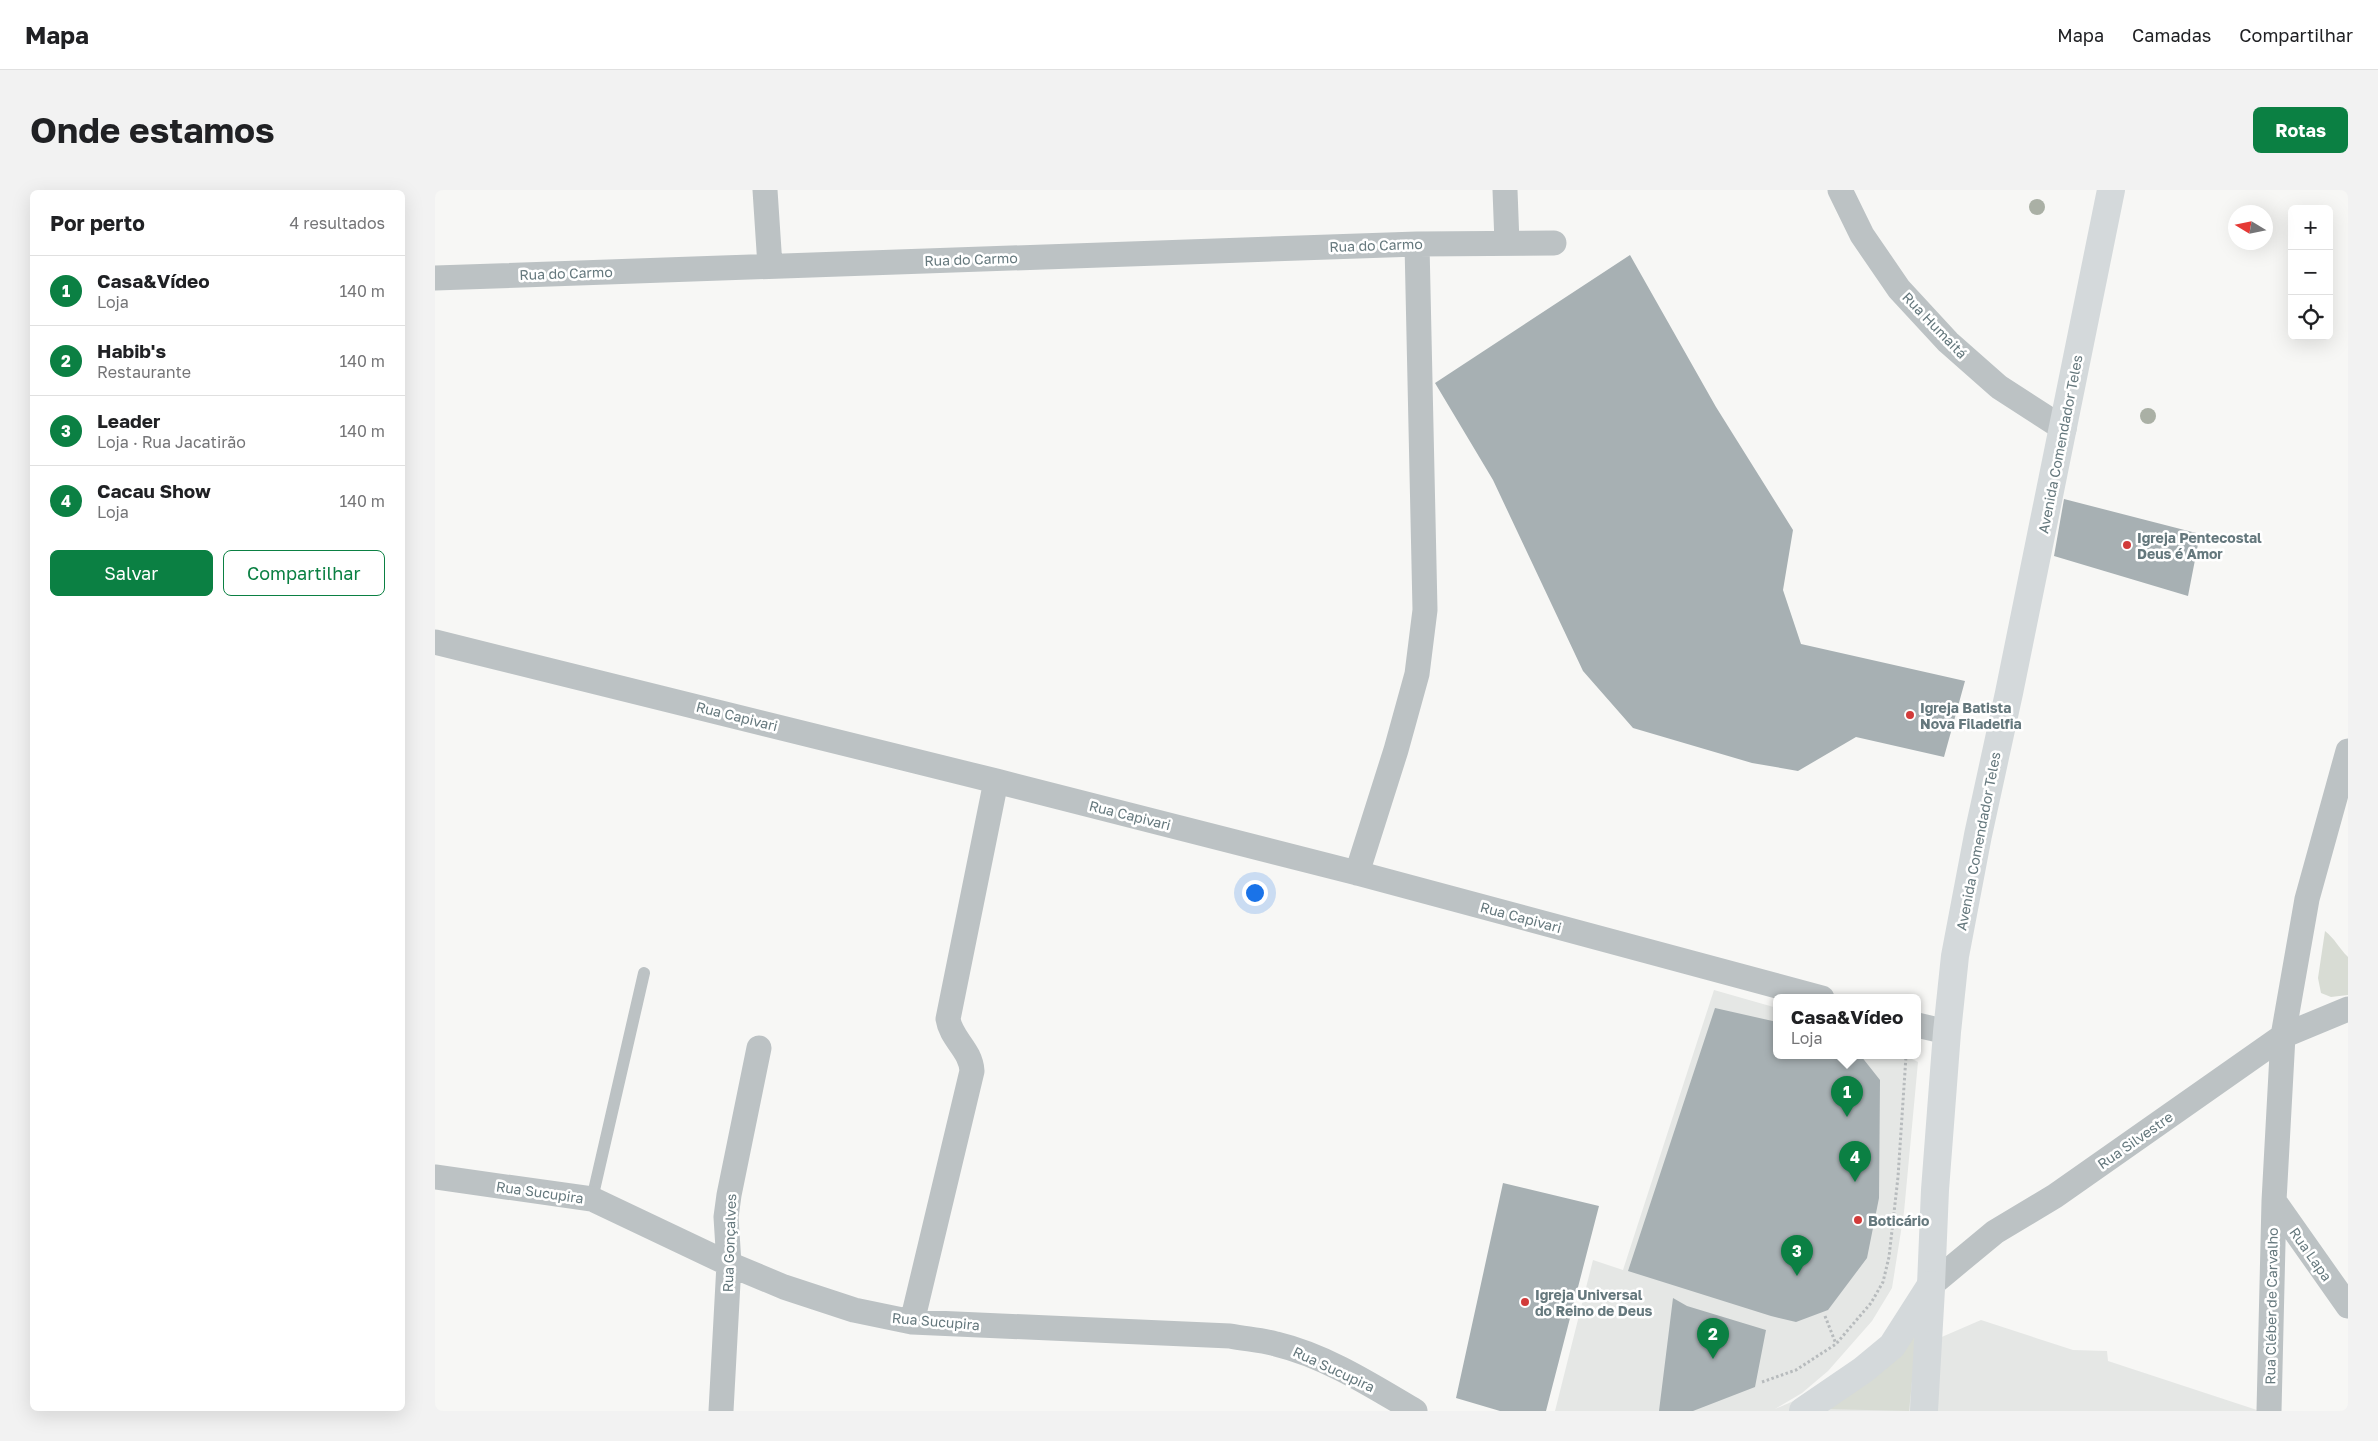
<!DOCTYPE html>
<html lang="pt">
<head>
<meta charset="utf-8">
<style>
  :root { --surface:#fff; --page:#f2f2f2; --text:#202124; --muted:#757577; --line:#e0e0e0; --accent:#0b8043 }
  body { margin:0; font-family:"Golos Text",sans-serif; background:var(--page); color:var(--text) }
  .controls { position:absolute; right:15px; top:15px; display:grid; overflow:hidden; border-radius:8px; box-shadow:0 5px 20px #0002 }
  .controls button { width:45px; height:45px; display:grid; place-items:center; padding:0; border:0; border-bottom:1px solid var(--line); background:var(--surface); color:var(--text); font:25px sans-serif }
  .compass { position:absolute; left:1793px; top:15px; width:45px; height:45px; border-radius:50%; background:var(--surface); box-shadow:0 5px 20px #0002; rotate:280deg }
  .you { position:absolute; left:819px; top:702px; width:18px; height:18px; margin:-12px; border:4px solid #fff; border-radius:50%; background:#1a73e8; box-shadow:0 0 0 8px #1a73e833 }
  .badge { display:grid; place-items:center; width:32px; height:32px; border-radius:50%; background:var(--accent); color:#fff; font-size:16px; font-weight:700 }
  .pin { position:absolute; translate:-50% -41px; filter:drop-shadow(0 1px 2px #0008) }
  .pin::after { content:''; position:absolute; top:26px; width:18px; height:15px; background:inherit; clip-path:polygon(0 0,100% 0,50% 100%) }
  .popup { position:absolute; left:1338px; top:804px; width:148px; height:65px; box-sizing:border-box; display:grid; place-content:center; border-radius:8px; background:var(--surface); filter:drop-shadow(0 1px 4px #0005); font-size:16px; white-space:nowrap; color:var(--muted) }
  .popup b { font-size:19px; color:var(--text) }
  .popup::after { content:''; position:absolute; left:50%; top:100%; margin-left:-10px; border:10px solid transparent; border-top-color:var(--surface) }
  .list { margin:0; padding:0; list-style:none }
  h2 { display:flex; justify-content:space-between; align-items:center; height:65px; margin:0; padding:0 20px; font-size:21px }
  h2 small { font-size:16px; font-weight:400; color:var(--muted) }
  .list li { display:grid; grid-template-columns:32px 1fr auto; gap:15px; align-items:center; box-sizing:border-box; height:70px; padding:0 20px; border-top:1px solid var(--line) }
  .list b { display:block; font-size:19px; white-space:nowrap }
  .list p { margin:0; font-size:16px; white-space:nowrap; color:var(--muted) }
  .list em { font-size:16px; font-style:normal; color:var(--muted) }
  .actions { display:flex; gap:10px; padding:15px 20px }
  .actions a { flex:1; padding:11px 0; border:1px solid var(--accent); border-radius:8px; text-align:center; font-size:18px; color:var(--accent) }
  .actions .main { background:var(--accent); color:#fff }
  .icon { flex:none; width:28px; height:28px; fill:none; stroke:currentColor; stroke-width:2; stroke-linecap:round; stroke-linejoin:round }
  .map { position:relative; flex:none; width:1913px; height:1221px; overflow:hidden; border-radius:8px }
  header { display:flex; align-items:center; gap:30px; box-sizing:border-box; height:70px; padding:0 25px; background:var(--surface); border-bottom:1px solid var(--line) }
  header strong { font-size:24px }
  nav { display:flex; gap:28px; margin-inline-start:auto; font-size:18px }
  .intro { display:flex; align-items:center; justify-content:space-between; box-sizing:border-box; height:120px; padding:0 30px }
  h1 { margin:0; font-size:35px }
  .button { padding:12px 22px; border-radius:8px; background:var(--accent); color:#fff; font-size:18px; font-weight:700 }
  main { display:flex; gap:30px; padding:0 30px }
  aside { flex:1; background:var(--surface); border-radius:8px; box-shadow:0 5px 20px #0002 }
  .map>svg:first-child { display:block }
  .built { fill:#e5e7e5 }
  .green { fill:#d8dcd4 }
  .building { fill:#a7b0b3 }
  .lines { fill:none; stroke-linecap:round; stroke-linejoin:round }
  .path { stroke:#b7bbbd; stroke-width:3; stroke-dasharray:2.5 2.5; stroke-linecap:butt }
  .lane { stroke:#bcc2c4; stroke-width:12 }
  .street { stroke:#bcc2c4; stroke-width:25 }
  .secondary { stroke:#d4d9db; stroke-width:28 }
  .primary { stroke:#d4d9db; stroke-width:28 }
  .tree { fill:#aab0a5 }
  .poi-dot { fill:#d23b3a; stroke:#fff; stroke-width:2 }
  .labels { text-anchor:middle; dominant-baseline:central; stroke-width:5; stroke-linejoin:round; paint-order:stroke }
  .street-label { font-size:14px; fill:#65787d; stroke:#fff }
  .poi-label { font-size:14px; font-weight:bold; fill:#65787d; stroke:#fff; text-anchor:start }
</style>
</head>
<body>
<header>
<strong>Mapa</strong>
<nav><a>Mapa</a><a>Camadas</a><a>Compartilhar</a></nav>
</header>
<div class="intro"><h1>Onde estamos</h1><a class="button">Rotas</a></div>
<main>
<aside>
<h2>Por perto<small>4 resultados</small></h2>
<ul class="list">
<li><span class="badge">1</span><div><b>Casa&amp;Vídeo</b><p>Loja</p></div><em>140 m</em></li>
<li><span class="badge">2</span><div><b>Habib's</b><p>Restaurante</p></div><em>140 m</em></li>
<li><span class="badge">3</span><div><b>Leader</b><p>Loja · Rua Jacatirão</p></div><em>140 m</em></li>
<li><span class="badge">4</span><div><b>Cacau Show</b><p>Loja</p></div><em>140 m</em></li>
</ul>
<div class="actions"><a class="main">Salvar</a><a>Compartilhar</a></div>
</aside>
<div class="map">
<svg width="1913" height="1221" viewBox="0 0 1913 1221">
  <rect width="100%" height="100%" fill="#f7f7f5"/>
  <path class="built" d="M1279,800L1342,818V866H1471L1483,872L1469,1022L1457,1098L1437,1131L1393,1181L1367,1203L1340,1219L1546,1130L1638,1160L1672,1161L1673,1171L1825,1221H1120L1158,1070L1188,1080Z"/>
  <path class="green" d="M1890,741C1900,749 1904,758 1913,767V805L1896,807L1886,803L1883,788Z
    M1482,1141L1474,1221L1391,1219Z"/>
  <path class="building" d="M1195,65L1281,217L1358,340L1348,400L1366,454L1530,491L1509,567L1421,547L1363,581L1317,573L1198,538L1148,481L1058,290L1000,193Z
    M1629,309L1765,344L1753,406L1619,366Z
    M1280,818L1342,832V866H1426L1445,890L1444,1008L1432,1068L1393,1120L1361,1132L1336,1126L1193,1081Z
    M1068,993L1164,1016L1111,1221H1065L1021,1208Z
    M1238,1108L1252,1116L1331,1140L1320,1197L1258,1221H1224Z"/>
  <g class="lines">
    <path class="path" d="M1390,1126L1401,1154
      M1327,1192L1361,1180L1401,1154L1436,1113L1448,1092L1454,1067L1463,987L1471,866"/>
    <path class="lane" d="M157,1009L209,783"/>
    <path class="street" d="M330,0L335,76
      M1070,0L1072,53
      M1405,0L1427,45L1464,99L1513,152L1564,197L1629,239
      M0,88L982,54L1119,53
      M0,452L561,591L922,683L1387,808
      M922,683L961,560L982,484L990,420L982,54
      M1482,835L1512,842
      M0,987L157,1009L294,1074L349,1097L419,1120L477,1132L795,1146C810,1149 826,1150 841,1154C891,1166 936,1195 980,1221
      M1839,1011L1913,1116
      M1496,1095L1560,1042L1620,1006L1848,846L1913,819
      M477,1132L537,881C536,860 516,849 513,829L561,591
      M286,1221L294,1074L291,1027L294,1005L324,858
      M1834,1221L1839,1011L1848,846L1872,709L1913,561"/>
    <path class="secondary" d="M1496,1095L1500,1000L1512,842L1520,766L1543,645L1574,503L1676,0"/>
    <path class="primary" d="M1368,1221L1428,1180L1457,1156L1496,1095
      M1489,1221L1496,1099"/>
  </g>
  <g class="tree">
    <circle cx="1602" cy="17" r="8"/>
    <circle cx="1713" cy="226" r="8"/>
  </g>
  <g class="poi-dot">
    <circle cx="1692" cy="355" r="5"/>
    <circle cx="1475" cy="525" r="5"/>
    <circle cx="1423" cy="1030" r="5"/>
    <circle cx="1090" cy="1112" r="5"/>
  </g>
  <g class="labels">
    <g class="street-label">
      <text transform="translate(941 55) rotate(-2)">Rua do Carmo</text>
      <text transform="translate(536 69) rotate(-2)">Rua do Carmo</text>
      <text transform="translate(131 83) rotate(-2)">Rua do Carmo</text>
      <text transform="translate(1500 135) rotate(46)">Rua Humaitá</text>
      <text transform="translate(1625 254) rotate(-79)">Avenida Comendador Teles</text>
      <text transform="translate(302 526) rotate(14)">Rua Capivari</text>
      <text transform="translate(695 625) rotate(14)">Rua Capivari</text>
      <text transform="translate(1543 651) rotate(-79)">Avenida Comendador Teles</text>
      <text transform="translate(1086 727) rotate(15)">Rua Capivari</text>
      <text transform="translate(1700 950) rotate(-35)">Rua Silvestre</text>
      <text transform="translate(105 1002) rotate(8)">Rua Sucupira</text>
      <text transform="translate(294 1053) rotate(-88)">Rua Gonçalves</text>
      <text transform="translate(1876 1064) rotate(55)">Rua Lapa</text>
      <text transform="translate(1836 1116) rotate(-89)">Rua Cléber de Carvalho</text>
      <text transform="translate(501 1131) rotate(5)">Rua Sucupira</text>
      <text transform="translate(899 1179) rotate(25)">Rua Sucupira</text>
    </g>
    <g class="poi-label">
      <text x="1702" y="347">Igreja Pentecostal<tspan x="1702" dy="16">Deus é Amor</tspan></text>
      <text x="1485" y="517">Igreja Batista<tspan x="1485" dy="16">Nova Filadelfia</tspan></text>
      <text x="1433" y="1030">Boticário</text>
      <text x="1100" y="1104">Igreja Universal<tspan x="1100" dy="16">do Reino de Deus</tspan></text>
    </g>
  </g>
</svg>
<div class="controls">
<button>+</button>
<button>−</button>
<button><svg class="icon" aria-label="locate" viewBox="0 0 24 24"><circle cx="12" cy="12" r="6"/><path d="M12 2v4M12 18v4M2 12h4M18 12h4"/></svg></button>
</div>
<svg class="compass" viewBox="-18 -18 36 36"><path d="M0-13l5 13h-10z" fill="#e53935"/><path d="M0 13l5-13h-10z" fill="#757577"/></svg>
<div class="you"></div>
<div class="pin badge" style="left:1412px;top:927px">1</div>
<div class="popup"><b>Casa&amp;Vídeo</b>Loja</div>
<div class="pin badge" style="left:1278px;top:1169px">2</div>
<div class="pin badge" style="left:1362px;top:1086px">3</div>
<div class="pin badge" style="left:1420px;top:992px">4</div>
</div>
</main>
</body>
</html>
